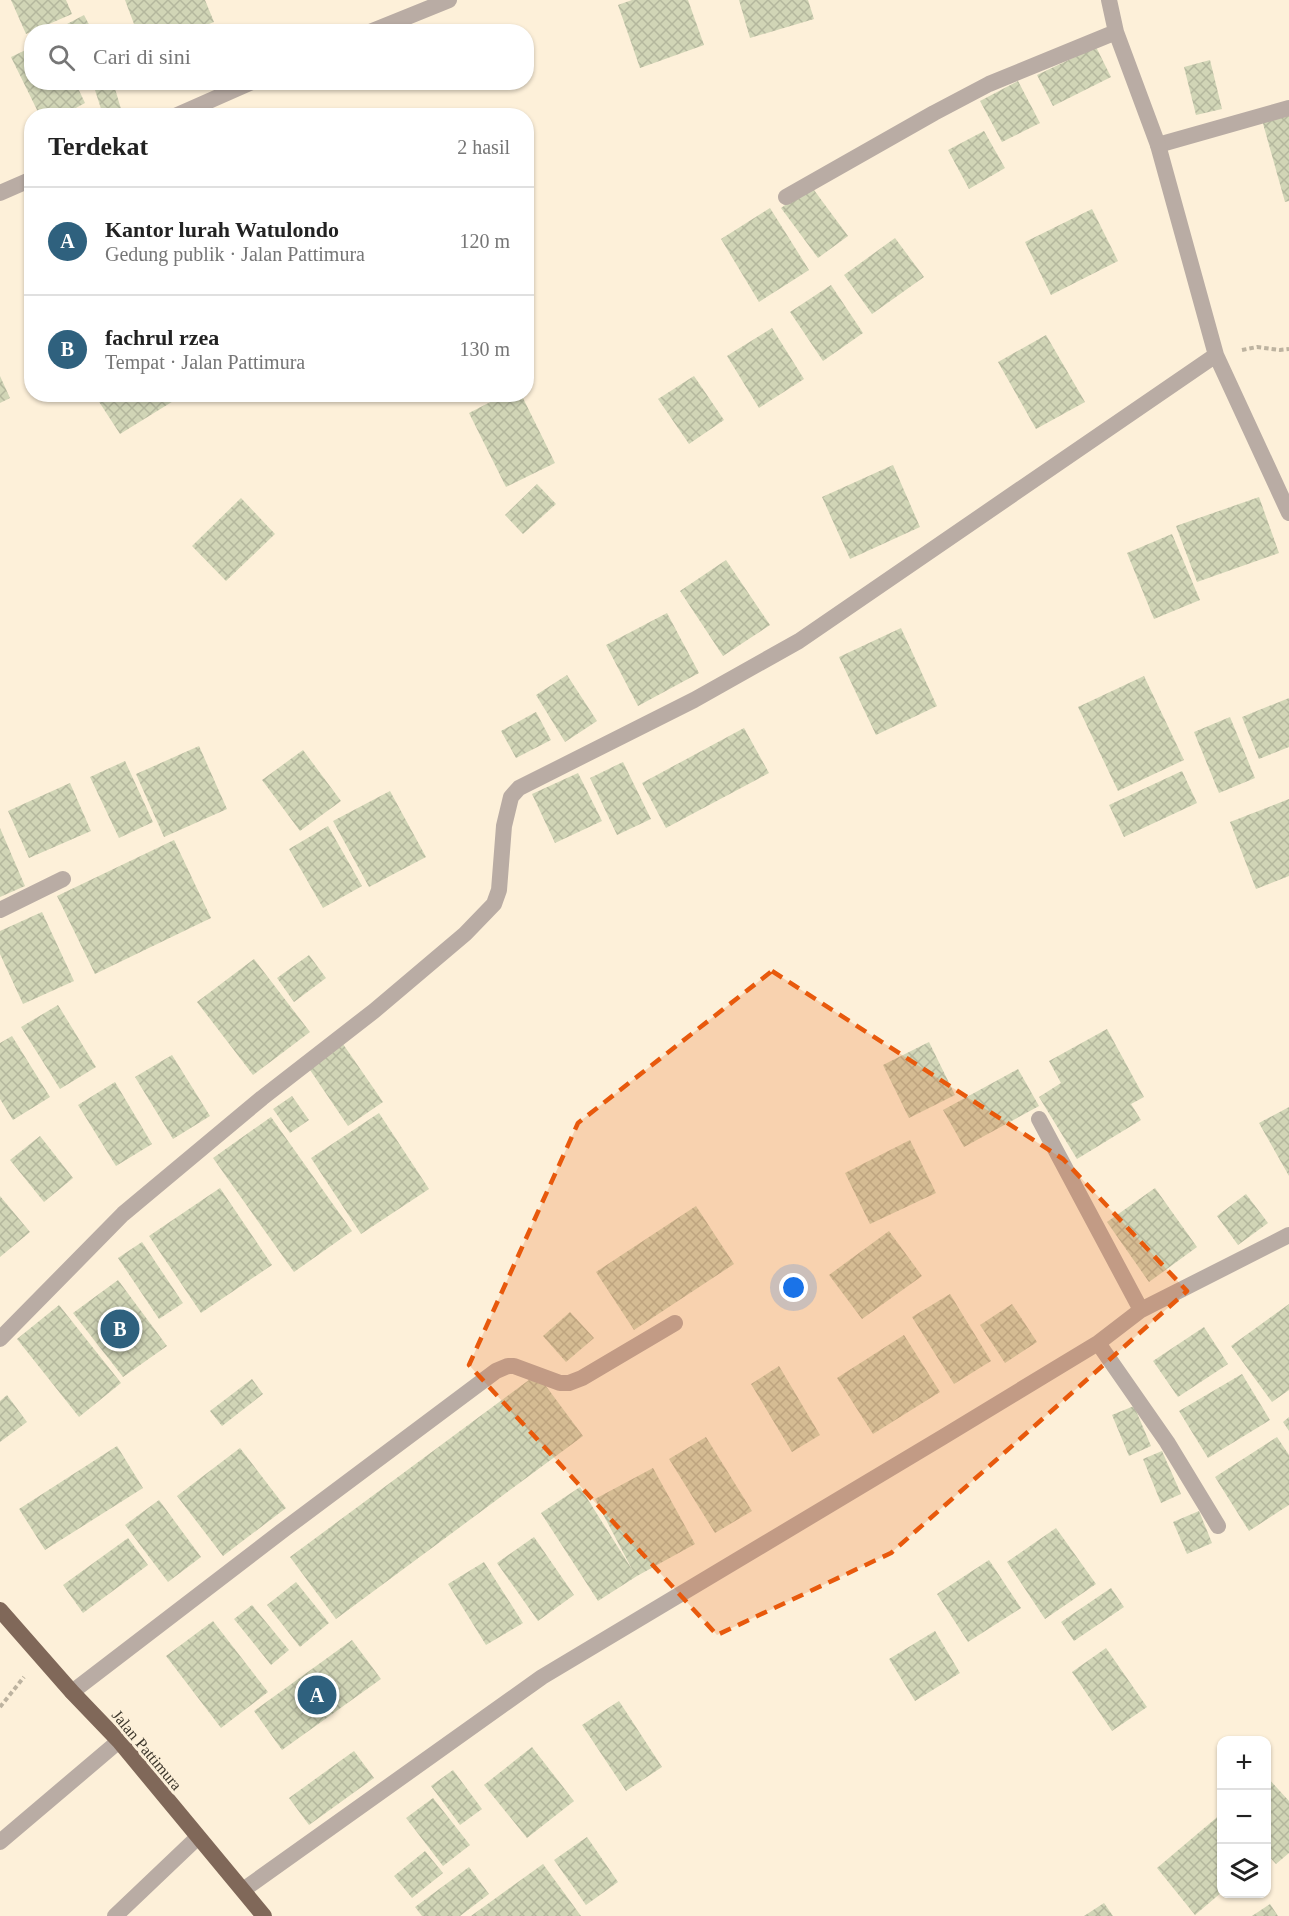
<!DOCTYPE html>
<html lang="id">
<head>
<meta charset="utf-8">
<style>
  :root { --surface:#fff; --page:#f2f2f2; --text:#222; --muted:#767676; --line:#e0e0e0; --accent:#2f617e }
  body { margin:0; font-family:Georgia,serif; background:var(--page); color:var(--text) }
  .controls { position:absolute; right:18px; bottom:18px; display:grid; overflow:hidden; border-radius:12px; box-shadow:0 2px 4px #0004 }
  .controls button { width:54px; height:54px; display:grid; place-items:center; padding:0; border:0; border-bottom:2px solid var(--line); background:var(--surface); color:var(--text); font:30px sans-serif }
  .you { position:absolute; left:794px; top:1288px; width:21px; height:21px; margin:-15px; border:4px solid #fff; border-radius:50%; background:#1a73e8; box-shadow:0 0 0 9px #1a73e833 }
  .badge { display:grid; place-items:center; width:39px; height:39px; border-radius:50%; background:var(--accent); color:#fff; font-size:20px; font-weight:700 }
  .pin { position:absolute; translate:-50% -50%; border:3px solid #fff; box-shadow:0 2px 6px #0006 }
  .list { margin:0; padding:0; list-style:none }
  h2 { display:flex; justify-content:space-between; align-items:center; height:78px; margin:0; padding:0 24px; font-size:26px }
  h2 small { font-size:20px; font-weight:400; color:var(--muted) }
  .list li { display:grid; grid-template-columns:39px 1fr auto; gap:18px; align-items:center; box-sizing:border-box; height:108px; padding:0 24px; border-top:2px solid var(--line) }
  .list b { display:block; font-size:22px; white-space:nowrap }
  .list p { margin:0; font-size:20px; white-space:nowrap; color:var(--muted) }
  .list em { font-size:20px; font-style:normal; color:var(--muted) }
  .icon { flex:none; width:33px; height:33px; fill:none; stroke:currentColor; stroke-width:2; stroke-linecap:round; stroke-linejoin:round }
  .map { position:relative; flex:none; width:1289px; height:1916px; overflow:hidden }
  .search { position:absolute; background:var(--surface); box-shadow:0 2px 4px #0004; left:24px; top:24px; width:510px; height:66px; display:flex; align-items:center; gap:15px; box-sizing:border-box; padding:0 21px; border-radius:24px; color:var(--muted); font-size:22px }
  .panel { position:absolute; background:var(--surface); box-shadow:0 2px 4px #0004; left:24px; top:108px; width:510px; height:294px; border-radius:24px }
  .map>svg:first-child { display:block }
  .building { fill:url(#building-cross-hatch) }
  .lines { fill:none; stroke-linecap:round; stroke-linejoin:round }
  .path { stroke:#bdb3a0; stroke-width:4; stroke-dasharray:4.5 3; stroke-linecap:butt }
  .service { stroke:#b9aca4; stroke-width:16 }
  .minor { stroke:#b9aca4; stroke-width:16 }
  .trunk { stroke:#806859; stroke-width:16 }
  .marked { fill:#e8590c; fill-opacity:0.2; stroke:#e8590c; stroke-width:4.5; stroke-dasharray:12 8; stroke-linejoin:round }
  .labels { text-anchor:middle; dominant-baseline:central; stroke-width:6; stroke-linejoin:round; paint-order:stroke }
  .street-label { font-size:16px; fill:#3d372c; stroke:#fdf0d9 }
</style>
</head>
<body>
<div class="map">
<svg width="1289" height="1916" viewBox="0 0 1289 1916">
  <defs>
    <pattern id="building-cross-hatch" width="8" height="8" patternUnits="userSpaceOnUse" patternTransform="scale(1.5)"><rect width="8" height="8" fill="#d1d5b6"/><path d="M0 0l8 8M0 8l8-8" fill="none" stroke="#b4b79d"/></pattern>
  </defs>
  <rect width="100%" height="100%" fill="#fdf0d9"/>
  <path class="building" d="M11,0H66L72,14L26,34Z
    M125,0H205L214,22L189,32H137Z
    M632,0H688L704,45L640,68L618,5Z
    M739,0H808L814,19L750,38Z
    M84,15L93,32H52Z
    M32,47V82H75L85,103L61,116H40L11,57Z
    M1096,47L1111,77L1053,106L1037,75Z
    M1210,60L1222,109L1196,115L1184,67Z
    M1018,81L1040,123L1002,142L980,101Z
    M113,82L121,109L103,115L94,87Z
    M298,108L302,116H282Z
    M1289,112V201L1285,202L1262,120Z
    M984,131L1005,168L969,189L948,150Z
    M811,186L848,236L818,258L781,208Z
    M770,208L809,270L759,302L721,239Z
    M1092,209L1118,261L1051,295L1025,242Z
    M895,238L924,277L872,314L844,275Z
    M831,285L863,333L823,361L790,312Z
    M772,328L804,379L759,408L727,356Z
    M1046,335L1085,402L1036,429L998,362Z
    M0,376L10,398L0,403Z
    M694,376L724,420L689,444L658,399Z
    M94,394H172L175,400L120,434Z
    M506,394H521L555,463L506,487L469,413Z
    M893,465L920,527L850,559L822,497Z
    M537,484L556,504L523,534L505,515Z
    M1259,497L1279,553L1197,582L1176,526Z
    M241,498L275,534L226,581L192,546Z
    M1172,534L1200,600L1154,619L1127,553Z
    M726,560L770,625L723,656L680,591Z
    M667,613L699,673L638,706L606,645Z
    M901,628L937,706L876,735L839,657Z
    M567,675L597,721L565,742L536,695Z
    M1144,676L1184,760L1118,791L1078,707Z
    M1289,698V747L1259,759L1242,717Z
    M536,712L551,740L516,758L501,731Z
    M1230,717L1255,778L1219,793L1194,732Z
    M744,728L769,773L666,828L642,783Z
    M199,746L227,809L164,837L136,774Z
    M303,750L341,801L300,831L262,780Z
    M125,761L153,822L119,838L90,777Z
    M623,762L651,819L617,835L590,778Z
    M1182,771L1197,803L1124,837L1109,805Z
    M578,773L602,821L555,843L532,794Z
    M70,783L91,831L29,858L8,811Z
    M390,791L426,857L369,887L333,821Z
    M1289,799V876L1256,889L1230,822Z
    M328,826L362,886L323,908L289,849Z
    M0,828L25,886L0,897Z
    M174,840L211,918L95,974L57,896Z
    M42,912L74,981L23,1004L0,954V931Z
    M309,955L326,978L294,1002L277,978Z
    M254,959L310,1032L253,1075L197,1002Z
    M58,1005L96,1067L60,1089L21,1027Z
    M1107,1029L1144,1097L1131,1104L1141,1120L1077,1159L1039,1097L1061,1083L1049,1061Z
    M12,1036L50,1097L13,1120L0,1099V1043Z
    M929,1042L955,1095L909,1118L883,1065Z
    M343,1044L383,1102L348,1126L308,1067Z
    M172,1055L210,1116L173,1139L135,1077Z
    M1018,1069L1039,1106L964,1147L943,1110Z
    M115,1082L152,1144L116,1166L78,1105Z
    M292,1096L309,1120L290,1133L273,1109Z
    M1289,1107V1176L1259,1123Z
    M379,1113L429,1189L361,1234L311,1158Z
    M271,1117L352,1231L294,1272L213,1158Z
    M40,1136L73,1178L44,1202L10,1160Z
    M910,1140L936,1193L870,1224L845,1173Z
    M220,1188L272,1265L201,1313L149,1236Z
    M1155,1188L1197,1247L1149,1282L1107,1222Z
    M1246,1194L1268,1223L1238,1245L1217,1216Z
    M0,1196L30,1232L0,1257Z
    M696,1206L734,1264L634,1330L596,1272Z
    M889,1231L922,1276L862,1319L829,1275Z
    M142,1242L183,1303L159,1319L118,1258Z
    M118,1280L167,1346L123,1377L73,1313Z
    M950,1294L991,1361L954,1384L912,1317Z
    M1012,1304L1037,1342L1005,1363L980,1325Z
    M1289,1304V1390L1272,1402L1231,1346Z
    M59,1305L121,1383L79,1417L17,1339Z
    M570,1312L594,1338L566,1362L543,1336Z
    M1204,1327L1228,1364L1178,1397L1153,1361Z
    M904,1335L940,1392L873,1434L837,1378Z
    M779,1366L820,1435L792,1452L751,1384Z
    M537,1374L583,1436L336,1619L290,1557Z
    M1242,1374L1270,1420L1208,1458L1179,1411Z
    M252,1379L263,1394L222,1426L210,1411Z
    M7,1395L27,1422L0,1442V1401Z
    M1134,1406L1151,1446L1129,1456L1112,1415Z
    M1289,1417V1431L1283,1422Z
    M706,1437L752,1511L715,1533L669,1459Z
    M1277,1437L1289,1455V1505L1249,1531L1215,1477Z
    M117,1446L143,1488L45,1550L19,1509Z
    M240,1448L286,1508L223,1556L177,1496Z
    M1162,1451L1181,1494L1161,1503L1143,1459Z
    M653,1468L695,1544L637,1576L598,1601L541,1513L580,1487L633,1571L595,1499Z
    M159,1500L201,1557L168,1582L125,1525Z
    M1199,1511L1212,1543L1187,1554L1173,1522Z
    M1056,1528L1096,1584L1045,1619L1007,1562Z
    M534,1537L574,1595L538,1621L497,1563Z
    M128,1538L148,1565L83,1613L63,1585Z
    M989,1560L1021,1608L968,1642L937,1594Z
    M484,1562L523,1623L486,1645L448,1584Z
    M296,1582L329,1623L300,1647L267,1605Z
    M1111,1588L1124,1607L1074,1641L1061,1622Z
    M252,1605L289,1650L271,1665L234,1619Z
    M213,1621L268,1692L221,1728L166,1656Z
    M935,1631L960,1673L915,1701L889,1659Z
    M352,1640L381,1679L282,1750L254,1711Z
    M1106,1648L1147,1707L1112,1731L1072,1672Z
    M619,1701L662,1767L626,1791L582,1725Z
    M532,1747L574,1801L527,1838L484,1785Z
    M354,1751L374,1778L309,1825L289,1798Z
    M453,1770L482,1809L460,1825L431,1786Z
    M1266,1776L1289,1801V1853L1276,1864L1266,1853Z
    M433,1798L470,1845L443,1866L406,1818Z
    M1222,1813V1892L1195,1915L1157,1868Z
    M587,1837L618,1882L586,1905L554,1860Z
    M425,1851L443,1873L412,1898L394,1876Z
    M543,1864L581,1916H471Z
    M469,1867L489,1894L460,1916H422L415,1907Z
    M1104,1903L1113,1916H1084Z
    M1270,1904L1278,1916H1252Z"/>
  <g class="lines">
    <path class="path" d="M1242,350L1257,347L1280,350L1289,349
      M0,1707L24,1677"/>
    <path class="service" d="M1158,145L1289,108
      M0,1842L119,1741"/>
    <path class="minor" d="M1109,0L1116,32L1158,145L1216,355L1289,513
      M370,32L449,0
      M175,116L252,82
      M0,193L32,179
      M786,197L934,113L989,84L1116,32
      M0,910L63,879
      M1039,1119L1141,1310
      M0,1339L123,1214L262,1098L374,1011L465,934L494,904L499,890L504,826L511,797L519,788L694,700L799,641L1216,355
      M1098,1343L1167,1442L1218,1526
      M72,1692L286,1528L496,1371L508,1366H514L560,1383H569L582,1378L675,1323
      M243,1890L542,1677L943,1437L1098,1343L1141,1310L1289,1235
      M115,1916L197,1838"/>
    <path class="trunk" d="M0,1610L72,1692L119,1741L264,1916"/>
  </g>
  <path class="marked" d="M772,971L1063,1159L1187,1291L891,1553L717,1635L469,1365L578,1123Z"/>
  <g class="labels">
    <g class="street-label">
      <text transform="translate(147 1750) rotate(50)">Jalan Pattimura</text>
    </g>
  </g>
</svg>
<div class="controls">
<button>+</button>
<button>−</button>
<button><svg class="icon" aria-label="layers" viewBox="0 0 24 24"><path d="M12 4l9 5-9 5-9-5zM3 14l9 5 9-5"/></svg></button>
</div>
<div class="you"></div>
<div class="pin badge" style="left:317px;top:1695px">A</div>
<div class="pin badge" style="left:120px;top:1329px">B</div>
<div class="search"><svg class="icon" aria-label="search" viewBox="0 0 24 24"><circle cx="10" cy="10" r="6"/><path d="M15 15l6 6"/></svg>Cari di sini</div>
<section class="panel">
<h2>Terdekat<small>2 hasil</small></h2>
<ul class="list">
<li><span class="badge">A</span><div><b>Kantor lurah Watulondo</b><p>Gedung publik · Jalan Pattimura</p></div><em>120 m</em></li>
<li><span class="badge">B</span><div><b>fachrul rzea</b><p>Tempat · Jalan Pattimura</p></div><em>130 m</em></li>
</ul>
</section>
</div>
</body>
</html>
